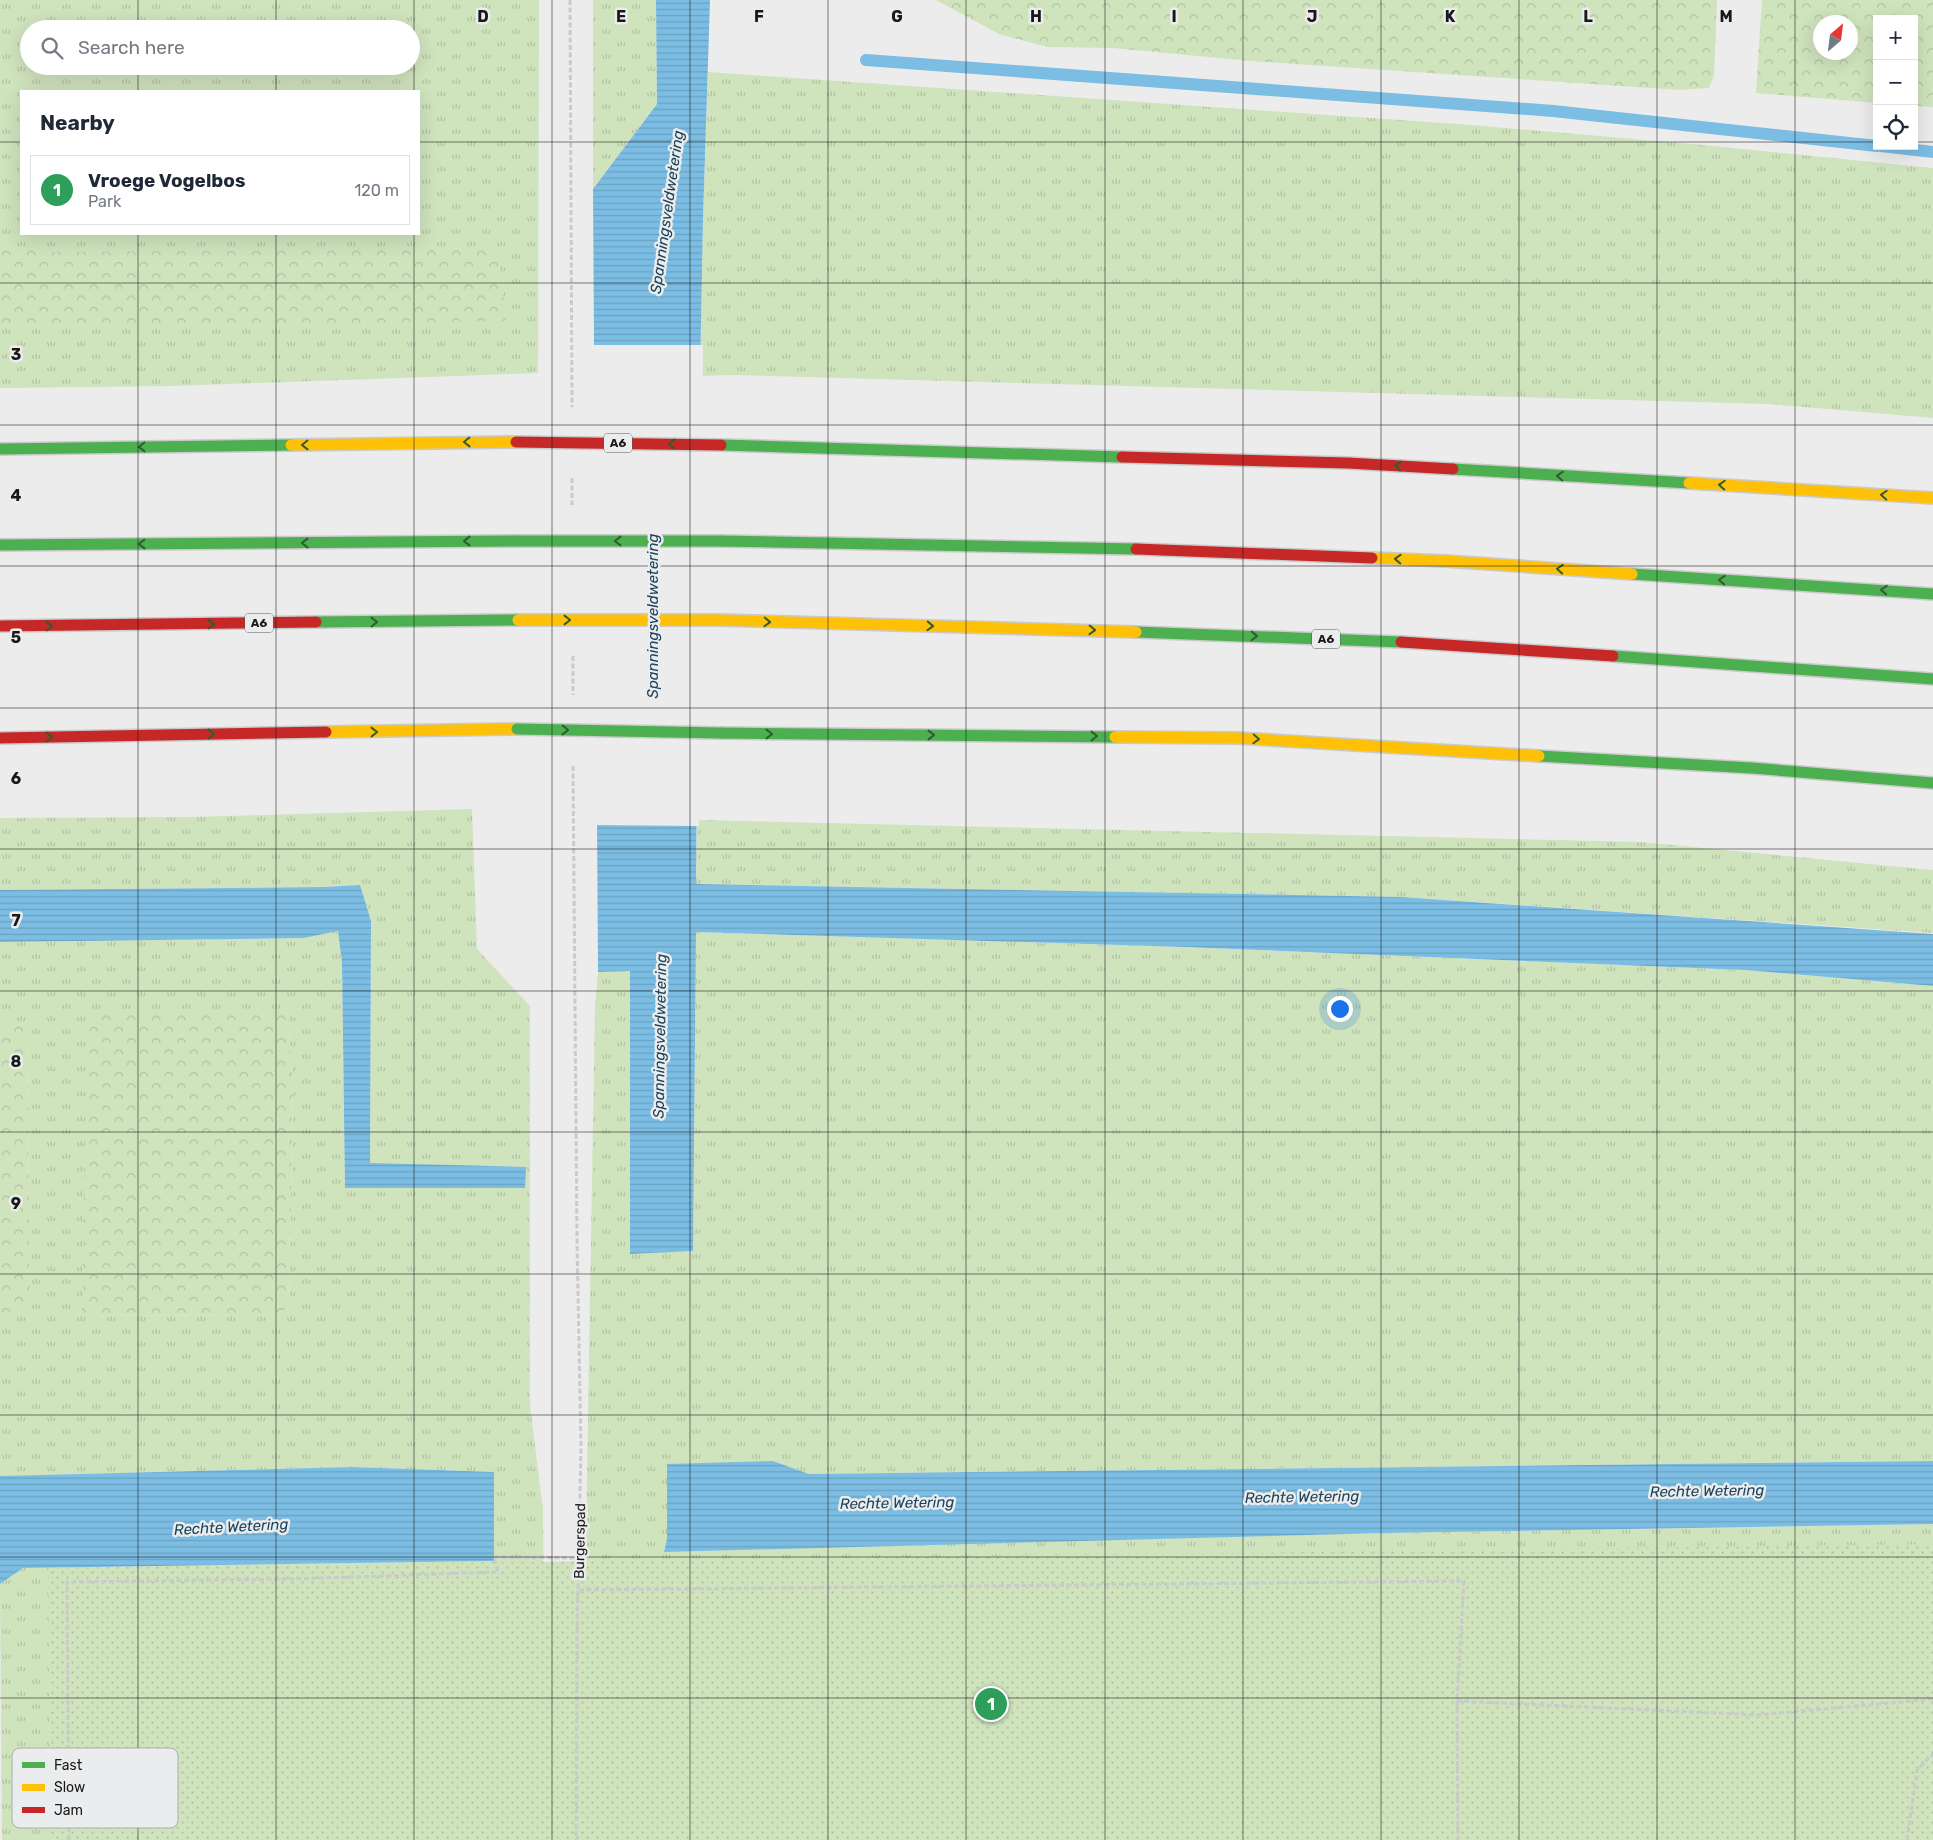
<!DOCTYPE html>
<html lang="en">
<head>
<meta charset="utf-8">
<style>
  :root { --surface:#fff; --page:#f2f2f3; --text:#1f2937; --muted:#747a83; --line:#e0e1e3; --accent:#626262 }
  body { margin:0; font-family:Rubik,sans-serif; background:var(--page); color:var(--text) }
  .controls { position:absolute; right:15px; top:15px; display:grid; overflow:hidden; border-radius:0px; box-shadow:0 5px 20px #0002 }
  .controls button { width:45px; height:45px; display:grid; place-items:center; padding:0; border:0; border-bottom:1px solid var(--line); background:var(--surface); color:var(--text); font:25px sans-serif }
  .compass { position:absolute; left:1813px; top:15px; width:45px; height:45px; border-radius:50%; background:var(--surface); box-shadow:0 5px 20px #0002; rotate:28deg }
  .you { position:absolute; left:1339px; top:1008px; width:18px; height:18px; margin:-12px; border:4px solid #fff; border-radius:50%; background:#1a73e8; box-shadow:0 0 0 8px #1a73e833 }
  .badge { display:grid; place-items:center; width:32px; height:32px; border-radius:50%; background:var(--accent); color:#fff; font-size:16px; font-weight:700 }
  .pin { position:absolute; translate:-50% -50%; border:2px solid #fff; box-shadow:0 1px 5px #0006 }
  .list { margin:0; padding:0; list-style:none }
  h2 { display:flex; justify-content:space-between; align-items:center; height:65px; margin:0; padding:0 20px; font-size:21px }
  h2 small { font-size:16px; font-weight:400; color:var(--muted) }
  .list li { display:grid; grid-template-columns:32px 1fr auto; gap:15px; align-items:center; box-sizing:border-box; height:70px; margin:0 10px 10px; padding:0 10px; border:1px solid var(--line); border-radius:0px }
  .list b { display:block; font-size:19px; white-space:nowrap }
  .list p { margin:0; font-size:16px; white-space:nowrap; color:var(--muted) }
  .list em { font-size:16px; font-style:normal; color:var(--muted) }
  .icon { flex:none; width:28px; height:28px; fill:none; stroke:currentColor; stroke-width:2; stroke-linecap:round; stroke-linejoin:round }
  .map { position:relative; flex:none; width:1933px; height:1840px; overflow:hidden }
  .search { position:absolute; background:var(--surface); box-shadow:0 5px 20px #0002; left:20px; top:20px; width:400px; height:55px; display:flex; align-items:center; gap:12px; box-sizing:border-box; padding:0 18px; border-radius:28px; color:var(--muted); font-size:19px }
  .panel { position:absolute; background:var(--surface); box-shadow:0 5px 20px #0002; left:20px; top:90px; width:400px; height:145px; border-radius:0px }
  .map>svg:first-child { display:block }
  .grass { fill:url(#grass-tufts); fill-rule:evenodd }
  .forest { fill:url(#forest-crowns); fill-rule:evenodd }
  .park { fill:url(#park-dots) }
  .water { fill:url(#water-rules) }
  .pier { fill:#ececec }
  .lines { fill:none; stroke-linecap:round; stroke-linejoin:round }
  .stream { stroke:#7bbde3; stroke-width:12 }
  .fast-casing { stroke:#cacaca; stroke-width:14 }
  .slow-casing { stroke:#cacaca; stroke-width:14 }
  .jam-casing { stroke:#cacaca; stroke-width:14 }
  .path { stroke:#cacacb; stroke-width:3; stroke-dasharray:5 2.5; stroke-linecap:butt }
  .fast { stroke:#4caf50; stroke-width:11 }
  .slow { stroke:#ffc107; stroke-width:11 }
  .jam { stroke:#c62828; stroke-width:11 }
  .fast-bridge-casing { stroke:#cacaca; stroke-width:14; stroke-linecap:butt }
  .slow-bridge-casing { stroke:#cacaca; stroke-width:14; stroke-linecap:butt }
  .jam-bridge-casing { stroke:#cacaca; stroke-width:14; stroke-linecap:butt }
  .fast-bridge { stroke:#4caf50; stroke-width:11 }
  .slow-bridge { stroke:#ffc107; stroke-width:11 }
  .jam-bridge { stroke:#c62828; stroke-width:11 }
  .oneway { stroke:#2f5c31 }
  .grid { fill:none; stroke:#181818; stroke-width:1; stroke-opacity:0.55 }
  .labels { text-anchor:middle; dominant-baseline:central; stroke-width:5; stroke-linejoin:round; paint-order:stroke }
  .shield { fill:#ebeced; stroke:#575858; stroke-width:1 }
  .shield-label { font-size:12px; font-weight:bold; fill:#181818 }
  .street-label { font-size:14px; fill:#181818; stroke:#ebeced }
  .water-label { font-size:15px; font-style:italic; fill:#1b435a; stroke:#ebeced }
  .key { fill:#ebeced; stroke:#acacad; stroke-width:1 }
  .key-label { font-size:14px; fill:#181818 }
  .grid-label { font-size:16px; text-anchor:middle; font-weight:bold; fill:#181818; stroke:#ebeced; stroke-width:5; stroke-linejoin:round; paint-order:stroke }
</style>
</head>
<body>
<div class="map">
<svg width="1933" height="1840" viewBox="0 0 1933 1840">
  <defs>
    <pattern id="grass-tufts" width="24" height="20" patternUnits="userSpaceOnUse" patternTransform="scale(1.25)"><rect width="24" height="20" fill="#cfe3bd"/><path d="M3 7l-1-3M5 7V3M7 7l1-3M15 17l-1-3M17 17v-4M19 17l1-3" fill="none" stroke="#b1c2a2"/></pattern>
    <pattern id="forest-crowns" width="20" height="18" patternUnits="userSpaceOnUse" patternTransform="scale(1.25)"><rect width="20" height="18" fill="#cfe3bd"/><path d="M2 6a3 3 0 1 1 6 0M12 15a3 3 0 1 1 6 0" fill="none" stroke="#b1c2a2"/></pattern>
    <pattern id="park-dots" width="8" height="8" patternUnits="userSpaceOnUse" patternTransform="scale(1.25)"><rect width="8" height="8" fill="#cfe3bd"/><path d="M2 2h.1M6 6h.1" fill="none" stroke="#b1c2a2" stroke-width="1.8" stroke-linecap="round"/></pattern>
    <pattern id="water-rules" width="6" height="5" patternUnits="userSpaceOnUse" patternTransform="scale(1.25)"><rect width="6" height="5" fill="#7bbde3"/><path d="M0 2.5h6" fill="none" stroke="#6aa2c2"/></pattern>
  </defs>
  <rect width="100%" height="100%" fill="#ececec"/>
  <path class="grass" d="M0,0H539L538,373L174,386L0,388ZM29,29H411V66H29ZM21,91H419V234H21Z
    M593,0H656L657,104L593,189Z
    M708,72L1472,125L1703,145L1933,168V418L1768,404L735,375L700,376L703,218Z
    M472,809L477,949L530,1006V1405L543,1511L544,1626L226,1840H2L0,1584L23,1568L494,1561V1472L353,1467L0,1476V1316H9L30,1293L27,1025L0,1022V942L304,938L338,931L342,963L345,1188L526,1167L370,1164L371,921L360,885L324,887L0,890V818L190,817ZM153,1009H279L288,1015L293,1087L289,1309L265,1316L86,1315L148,1010Z
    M697,820L1641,842L1933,870V933L1401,897L696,884Z
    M696,932L1185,947L1745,970L1933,986V1461L809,1474L773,1461L667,1538L664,1551L1383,1533L1933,1524V1840L581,1629L586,1537L595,1006L598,972L630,970V1253L693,1251Z"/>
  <path class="forest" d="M936,0H1717L1714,75L1709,88L1680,90L1251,61L1113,48L1047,47L999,34Z
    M1762,0H1933V107L1914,106V19H1877V103L1756,93ZM1820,22H1850V52H1820Z
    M0,248L51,252L498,249L506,321L0,327Z
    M152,1009H279L288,1015L293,1087L289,1309L265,1316L86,1315L82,1310L88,1015Z
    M0,1022L27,1025L30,1293L26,1309L9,1316H0Z"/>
  <path class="park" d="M1933,1544V1840H51L48,1568Z"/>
  <path class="water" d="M656,0H710L703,218L700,376L696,884L1401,897L1933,934V986L1745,970L1185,947L696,932L693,1251L630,1254V971L598,972L593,189L657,104Z
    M360,885L371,921L370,1163L526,1167L525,1188H345L342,963L338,931L304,938L0,942V890L324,887Z
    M773,1461L809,1474L1933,1461V1524L1383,1533L664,1552L667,1538V1464Z
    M353,1467L494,1472V1563L493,1561L23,1568L0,1584V1476Z"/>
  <path class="pier" d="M592,345H703L699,826L595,825Z"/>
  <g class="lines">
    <path class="stream" d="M866,60L1553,111L1877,146
      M1881,146L1933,152"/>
    <g class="fast-casing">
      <path id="fast" d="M721,445L1122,457
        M0,449L291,445
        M1453,469L1689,483
        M720,541L1136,549
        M0,545L516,541
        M1632,574L1933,594
        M316,622L518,620
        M1136,632L1401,642
        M1613,656L1933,679
        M720,733L1115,737
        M1539,756L1752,768L1933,783"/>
    </g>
    <g class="slow-casing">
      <path id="slow" d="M291,445L516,442
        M1689,483L1933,498
        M1372,558L1446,561L1632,574
        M718,620L1136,632
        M326,732L517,729
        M1115,737L1237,738L1539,756"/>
    </g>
    <g class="jam-casing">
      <path id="jam" d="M1122,457L1348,463L1453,469
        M1136,549L1372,558
        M0,626L316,622
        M1401,642L1613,656
        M0,738L326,732"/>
    </g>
    <path class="path" d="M570,0L572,407
      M572,478V505
      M573,656V695
      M573,766L577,1241L581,1448L577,1630L576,1840
      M579,1590L1464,1581L1457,1701L1758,1715L1933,1699
      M1457,1701L1458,1840
      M69,1840L67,1582L293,1579L498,1572L494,1557L579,1558
      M1907,1840L1917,1770L1933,1754"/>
    <use href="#fast" class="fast"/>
    <use href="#slow" class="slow"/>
    <use href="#jam" class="jam"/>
    <g class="fast-bridge-casing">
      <path id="fast-bridge" d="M516,541H720
        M517,729L720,733"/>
    </g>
    <g class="slow-bridge-casing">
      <path id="slow-bridge" d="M518,620H718"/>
    </g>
    <g class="jam-bridge-casing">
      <path id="jam-bridge" d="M516,442L721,445"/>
    </g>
    <use href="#fast-bridge" class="fast-bridge"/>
    <use href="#slow-bridge" class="slow-bridge"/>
    <use href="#jam-bridge" class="jam-bridge"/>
  </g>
  <defs><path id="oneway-chevron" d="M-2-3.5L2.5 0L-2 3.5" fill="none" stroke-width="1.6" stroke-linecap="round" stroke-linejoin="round" transform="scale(1.25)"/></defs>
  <g class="oneway">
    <use href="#oneway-chevron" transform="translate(467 442) rotate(179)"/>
    <use href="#oneway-chevron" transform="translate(672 444) rotate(-179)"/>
    <use href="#oneway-chevron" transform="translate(305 445) rotate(179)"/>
    <use href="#oneway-chevron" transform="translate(142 447) rotate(179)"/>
    <use href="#oneway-chevron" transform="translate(1398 466) rotate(-177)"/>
    <use href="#oneway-chevron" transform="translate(1560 476) rotate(-177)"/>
    <use href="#oneway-chevron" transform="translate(1722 485) rotate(-177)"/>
    <use href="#oneway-chevron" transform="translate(1884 495) rotate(-177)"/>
    <use href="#oneway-chevron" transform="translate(467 541) rotate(180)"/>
    <use href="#oneway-chevron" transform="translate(618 541) rotate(-180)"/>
    <use href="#oneway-chevron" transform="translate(305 543) rotate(180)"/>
    <use href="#oneway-chevron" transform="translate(142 544) rotate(180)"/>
    <use href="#oneway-chevron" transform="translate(1398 559) rotate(-178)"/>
    <use href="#oneway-chevron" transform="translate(1560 569) rotate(-176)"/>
    <use href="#oneway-chevron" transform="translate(1722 580) rotate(-176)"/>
    <use href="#oneway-chevron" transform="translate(1884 590) rotate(-176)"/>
    <use href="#oneway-chevron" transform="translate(567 620)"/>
    <use href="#oneway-chevron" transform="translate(374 622) rotate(-1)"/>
    <use href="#oneway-chevron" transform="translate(767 622) rotate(2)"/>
    <use href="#oneway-chevron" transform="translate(211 624) rotate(-1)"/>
    <use href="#oneway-chevron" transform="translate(49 626) rotate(-1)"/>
    <use href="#oneway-chevron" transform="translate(930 626) rotate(2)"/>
    <use href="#oneway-chevron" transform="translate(1092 630) rotate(2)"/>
    <use href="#oneway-chevron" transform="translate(1254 636) rotate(2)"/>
    <use href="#oneway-chevron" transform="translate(565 730) rotate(1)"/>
    <use href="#oneway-chevron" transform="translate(374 732) rotate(-1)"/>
    <use href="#oneway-chevron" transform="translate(211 734) rotate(-1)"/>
    <use href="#oneway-chevron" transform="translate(769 734)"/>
    <use href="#oneway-chevron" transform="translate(931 735)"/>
    <use href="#oneway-chevron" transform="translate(1094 736)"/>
    <use href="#oneway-chevron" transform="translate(49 737) rotate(-1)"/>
    <use href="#oneway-chevron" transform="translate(1256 739) rotate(3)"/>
  </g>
  <path class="grid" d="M138,0V29M276,0V29M414,0V91M552,0V1840M690,0V1840M828,0V1840M966,0V1840M1105,0V1840M1243,0V1840M1381,0V1840M1519,0V1840M1657,0V1840M1795,0V1840M138,66V91M276,66V91M0,142H21M419,142H1877M1914,142H1933M138,234V1840M276,234V1840M414,234V1840M0,283H1933M0,425H1933M0,566H1933M0,708H1933M0,849H1933M0,991H1933M0,1132H1933M0,1274H1933M0,1415H1933M0,1557H1933M0,1698H1933"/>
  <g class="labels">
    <g class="shield">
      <rect x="604" y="433.5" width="28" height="19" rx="4"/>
      <rect x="245" y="613.5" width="28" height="19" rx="4"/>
      <rect x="1312" y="629.5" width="28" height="19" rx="4"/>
    </g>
    <g class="shield-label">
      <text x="618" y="443">A6</text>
      <text x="259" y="623">A6</text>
      <text x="1326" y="639">A6</text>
    </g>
    <g class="street-label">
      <text transform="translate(580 1541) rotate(-89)">Burgerspad</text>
    </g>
    <g class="water-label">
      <text transform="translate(667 212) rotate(-82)">Spanningsveldwetering</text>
      <text transform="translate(653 616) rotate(-90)">Spanningsveldwetering</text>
      <text transform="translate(660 1036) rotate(-89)">Spanningsveldwetering</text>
      <text transform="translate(1707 1491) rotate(-1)">Rechte Wetering</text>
      <text transform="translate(1302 1497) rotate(-1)">Rechte Wetering</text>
      <text transform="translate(897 1503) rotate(-1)">Rechte Wetering</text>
      <text transform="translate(231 1527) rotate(-3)">Rechte Wetering</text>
    </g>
  </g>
  <rect x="12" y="1748" width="166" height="80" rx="8" class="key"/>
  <rect x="22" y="1762" width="23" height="6" fill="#4caf50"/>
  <rect x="22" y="1784" width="23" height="7" fill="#ffc107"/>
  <rect x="22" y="1807" width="23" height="6" fill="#c62828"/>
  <g class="key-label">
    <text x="54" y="1770">Fast</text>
    <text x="54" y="1792">Slow</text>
    <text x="54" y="1815">Jam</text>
  </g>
  <g class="grid-label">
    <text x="483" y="22">D</text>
    <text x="621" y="22">E</text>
    <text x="759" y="22">F</text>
    <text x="897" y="22">G</text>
    <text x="1036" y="22">H</text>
    <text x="1174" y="22">I</text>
    <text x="1312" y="22">J</text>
    <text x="1450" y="22">K</text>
    <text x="1588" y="22">L</text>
    <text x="1726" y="22">M</text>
    <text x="16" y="360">3</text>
    <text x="16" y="501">4</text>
    <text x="16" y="643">5</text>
    <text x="16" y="784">6</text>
    <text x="16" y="926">7</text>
    <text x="16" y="1067">8</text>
    <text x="16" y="1209">9</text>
  </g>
</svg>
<div class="controls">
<button>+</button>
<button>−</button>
<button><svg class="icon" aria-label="locate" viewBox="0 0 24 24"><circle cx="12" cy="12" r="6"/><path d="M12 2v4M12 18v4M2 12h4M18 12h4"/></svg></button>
</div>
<svg class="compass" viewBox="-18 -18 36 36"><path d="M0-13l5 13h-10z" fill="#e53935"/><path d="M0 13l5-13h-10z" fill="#747a83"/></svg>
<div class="you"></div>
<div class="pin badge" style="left:991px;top:1704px;background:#2e9e5b">1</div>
<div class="search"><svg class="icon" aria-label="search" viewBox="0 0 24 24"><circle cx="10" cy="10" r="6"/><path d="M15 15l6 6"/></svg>Search here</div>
<section class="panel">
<h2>Nearby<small></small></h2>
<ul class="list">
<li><span class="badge" style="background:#2e9e5b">1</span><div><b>Vroege Vogelbos</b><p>Park</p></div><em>120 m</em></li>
</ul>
</section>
</div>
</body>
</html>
